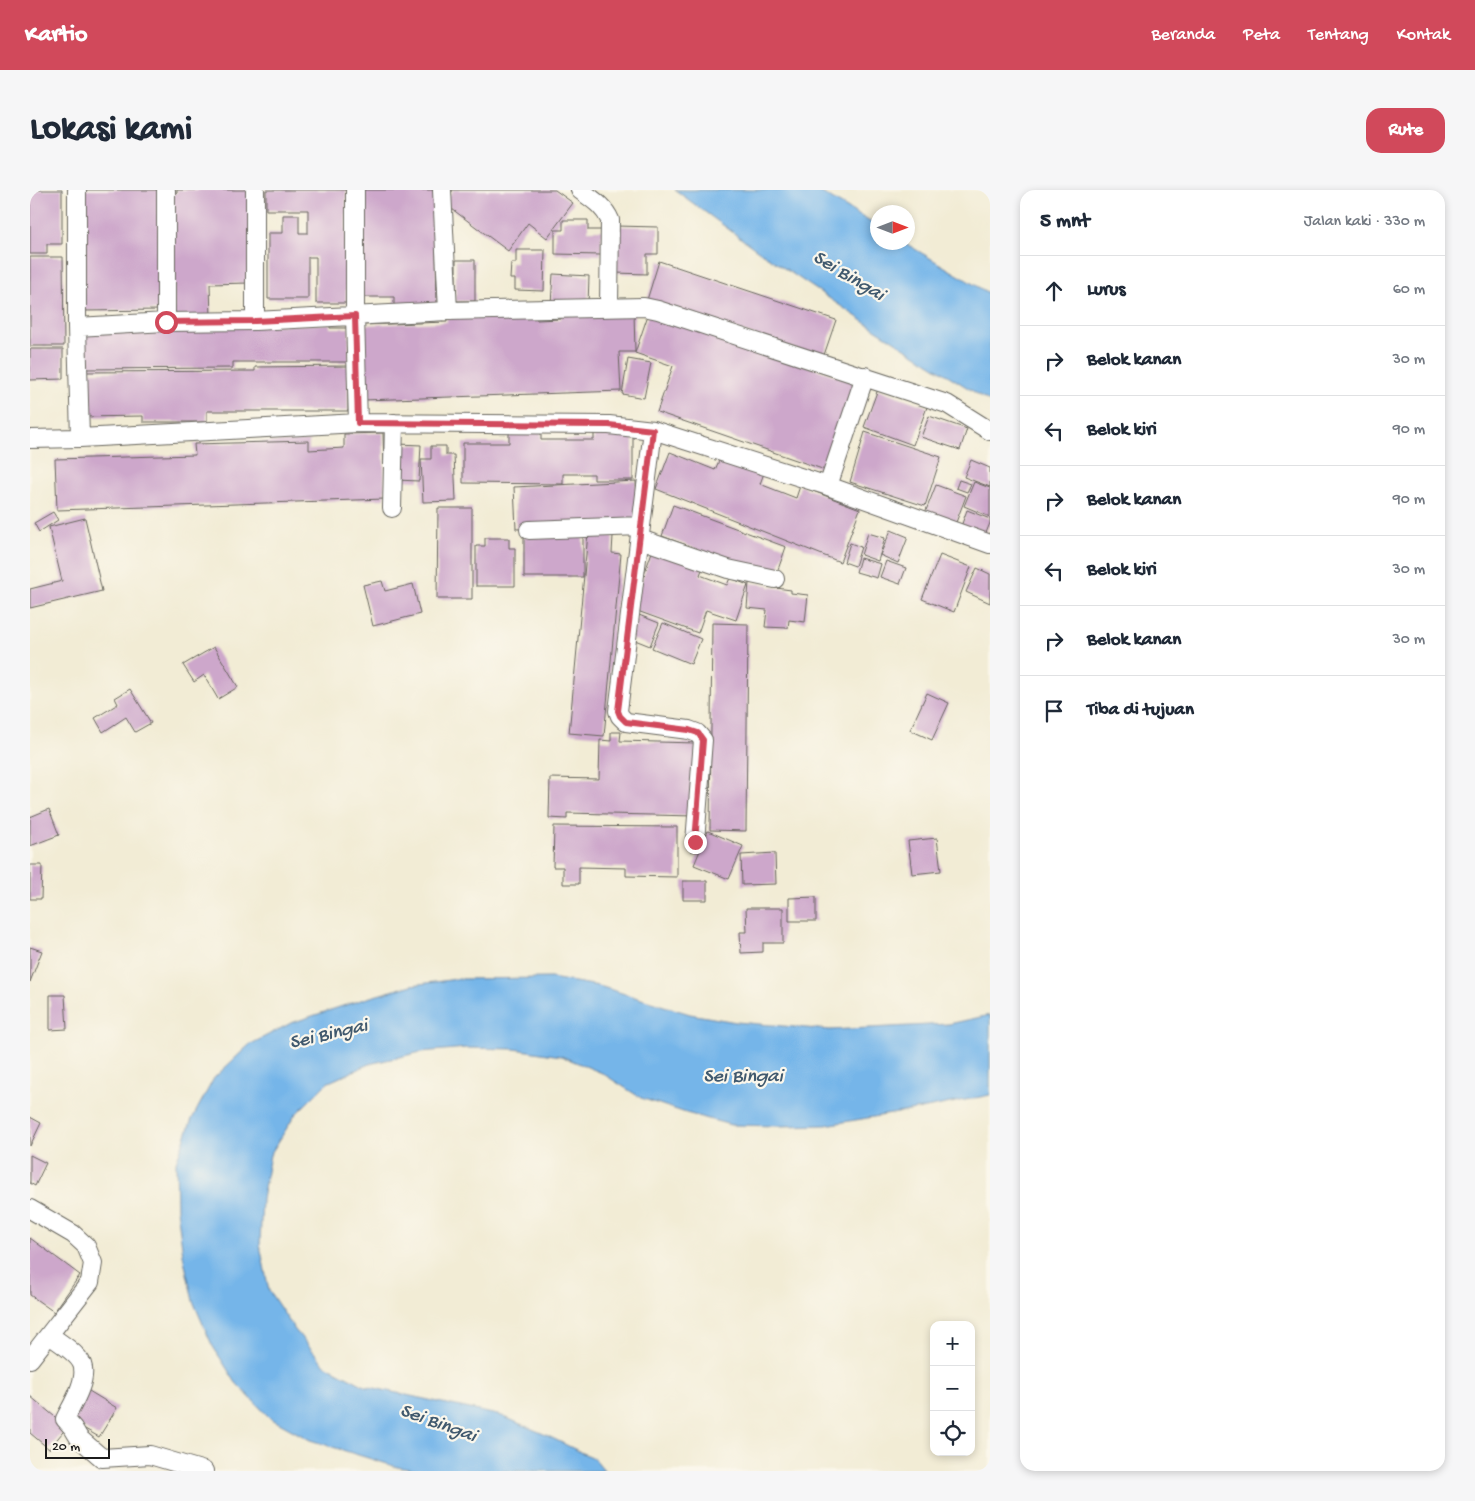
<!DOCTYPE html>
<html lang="id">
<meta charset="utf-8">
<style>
body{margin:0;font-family:"Gochi Hand",sans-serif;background:#f6f6f7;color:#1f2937}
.controls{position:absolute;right:15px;bottom:15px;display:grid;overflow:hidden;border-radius:10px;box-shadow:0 2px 8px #0003}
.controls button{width:45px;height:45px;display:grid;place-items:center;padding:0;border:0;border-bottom:1px solid #e0e1e3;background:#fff;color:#1f2937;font:25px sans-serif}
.compass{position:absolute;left:840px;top:15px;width:45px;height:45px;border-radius:50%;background:#fff;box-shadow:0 2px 8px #0003;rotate:90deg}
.scale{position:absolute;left:15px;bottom:12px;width:65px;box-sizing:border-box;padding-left:5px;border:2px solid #1c1c1c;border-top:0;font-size:14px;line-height:18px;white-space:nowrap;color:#1c1c1c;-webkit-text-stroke:4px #fbf7ec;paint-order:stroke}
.stop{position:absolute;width:15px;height:15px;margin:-11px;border:4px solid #d1495b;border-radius:50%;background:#fff}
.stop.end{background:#d1495b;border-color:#fff;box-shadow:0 1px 5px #0008}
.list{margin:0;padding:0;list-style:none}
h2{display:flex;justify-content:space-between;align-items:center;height:65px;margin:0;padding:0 20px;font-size:21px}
h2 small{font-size:16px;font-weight:400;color:#747a83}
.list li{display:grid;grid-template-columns:32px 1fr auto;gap:15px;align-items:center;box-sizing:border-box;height:70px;padding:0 20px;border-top:1px solid #e0e1e3}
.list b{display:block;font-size:19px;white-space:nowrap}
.list em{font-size:16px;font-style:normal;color:#747a83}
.icon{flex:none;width:28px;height:28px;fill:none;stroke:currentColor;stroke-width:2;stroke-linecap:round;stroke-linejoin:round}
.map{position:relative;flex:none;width:960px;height:1281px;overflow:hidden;border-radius:15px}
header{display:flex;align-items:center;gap:30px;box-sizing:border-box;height:70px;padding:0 25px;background:#d1495b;color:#fff}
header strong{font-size:24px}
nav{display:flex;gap:28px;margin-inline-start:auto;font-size:18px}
.intro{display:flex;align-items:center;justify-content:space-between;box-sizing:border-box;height:120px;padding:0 30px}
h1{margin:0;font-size:35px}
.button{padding:12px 22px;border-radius:15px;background:#d1495b;color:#fff;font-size:18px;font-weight:700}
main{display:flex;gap:30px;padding:0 30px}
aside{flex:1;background:#fff;border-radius:15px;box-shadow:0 2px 8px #0003}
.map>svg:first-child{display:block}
</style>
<header>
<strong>Kartio</strong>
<nav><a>Beranda</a><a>Peta</a><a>Tentang</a><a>Kontak</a></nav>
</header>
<div class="intro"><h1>Lokasi kami</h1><a class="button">Rute</a></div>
<main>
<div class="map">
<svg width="960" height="1281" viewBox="0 0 960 1281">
<rect width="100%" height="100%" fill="#fbf7ec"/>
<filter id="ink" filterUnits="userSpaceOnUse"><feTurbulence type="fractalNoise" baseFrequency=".02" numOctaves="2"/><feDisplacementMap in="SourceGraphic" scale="10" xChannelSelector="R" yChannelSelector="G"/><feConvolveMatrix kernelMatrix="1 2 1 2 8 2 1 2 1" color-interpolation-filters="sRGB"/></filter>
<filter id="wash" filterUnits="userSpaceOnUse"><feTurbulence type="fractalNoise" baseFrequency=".0096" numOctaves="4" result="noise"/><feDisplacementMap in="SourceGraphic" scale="20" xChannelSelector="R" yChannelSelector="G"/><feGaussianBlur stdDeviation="1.12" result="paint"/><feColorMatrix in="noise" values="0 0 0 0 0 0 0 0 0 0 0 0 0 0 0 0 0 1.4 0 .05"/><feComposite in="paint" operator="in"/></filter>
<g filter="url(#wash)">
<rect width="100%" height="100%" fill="#f2ecd5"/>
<path fill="#75b5e9" stroke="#486882" d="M645 0H787L847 36 848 52 875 53 960 104V212L845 139 727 60Z
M521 788 569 796 660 824 706 832 800 840 919 834 960 825V905L891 919 796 935 749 936 701 935 656 923 611 908 572 883 531 866 484 859 437 858 391 862 339 874 297 893 265 925 240 965 232 1009 230 1055 239 1101 265 1140 295 1175 335 1196 472 1226 516 1245 565 1269 575 1281H390L367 1277 280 1250 240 1228 206 1193 182 1155 163 1111 153 1065 147 1019 146 972 162 929 184 888 219 855 261 833 334 809 382 795 427 789Z"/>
<g id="blocks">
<path fill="#cda7cb" d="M0 0H32V54H17V64H0Z
M52 0H128L130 120 54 121Z
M147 0H223L218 93 180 94 181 129H144L143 3H147Z
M236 0H316V113H286V67H278V109H238V43H253V25H269V43H278V20H236Z
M328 0H405L407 117 364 118V107H329Z
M423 0H525L543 13 517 48 498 33 478 61 414 13Z
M533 30H558V40H572L571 65 525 64V40H533Z
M586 36 628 37V64H617V84L585 83Z
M486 60H515L514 101 485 100V89H480L481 73H486Z
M0 67H33L34 156H0Z
M426 70H445V111H426Z
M629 71 806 130 793 168 617 110Z
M523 84 559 86 558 116 521 114Z
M604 122 605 162H589L591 201 334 210 332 135 417 132 416 128 506 125 507 130 531 129V124Z
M619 122 827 193 798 281 627 222 643 176 605 163Z
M300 134V138H319V172H203V178L54 179V139Z
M0 159H33V189L0 190Z
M598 169 621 173 614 208 592 204Z
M318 176V221H177V232H113V226L50 227V182L225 181V177Z
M848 199 897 217 883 255 834 237Z
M899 226 937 239 930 260 891 247Z
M564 239H603V290H564V284H533V294L433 293V253H479V241H511V250H564Z
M835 242 911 267 895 316 820 292Z
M353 243 355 309 27 320 25 269 165 265 164 254 279 251V260L314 258V244Z
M368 254 391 255 389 291 366 290Z
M401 256H416V265H424L426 311 393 312 391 269H401Z
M640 262 685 280 691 266 734 283 730 294 766 308 770 296 830 319 810 372 626 299Z
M941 270 960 278V297L934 287Z
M929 290 941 294 937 302 926 298Z
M606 291 608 334 486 339 484 297Z
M944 292 960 298V327L934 316Z
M906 295 936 306 925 335 895 323Z
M643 315 756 357 745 388 632 346Z
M408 318H442V409H407Z
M937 320 960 329V333L954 348 930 339Z
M23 322 28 330 9 342 4 333Z
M55 328 72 401 0 418V399L32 391 19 337Z
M861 340 878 347 868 373 850 365Z
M558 343 583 346 582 363 591 364 574 546 539 543Z
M838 343 855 348 848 371 831 365Z
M494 347H553V387H494Z
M455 348H479V358H485V396H446V356H455Z
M820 353 831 357 825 376 814 372Z
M623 359 673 377 670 385 697 395 700 388 718 395 706 430 676 420 668 443 602 419Z
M910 365 941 377 924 422 892 409Z
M830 368 851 374 847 388 826 382Z
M856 371 876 378 870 394 850 387Z
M947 378 960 384V413L936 402Z
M352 391 355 401 383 394 390 424 343 436 333 395Z
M719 393 739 395V397L761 400V403L778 405 775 432 759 430 758 438 735 437 737 420 717 418Z
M609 425 629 433 620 456 600 448Z
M633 433 671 449 661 474 622 458Z
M682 433 718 434 716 641 680 640Z
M184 457 208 497 188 509 174 485 164 492 153 475Z
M100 499 121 533 105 542 96 527 73 542 65 528 88 514 85 508Z
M897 503 919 513 902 550 880 540Z
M581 542H591L590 551 666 553 664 626 537 623V629L519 628 520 588 569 589 570 550 581 551Z
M19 619 29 645 0 656V627Z
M524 636 647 637V687L596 686V678L549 677V694H533V677H523Z
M678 641 713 656 699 689 664 675Z
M907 648 911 681 882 684 878 651Z
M745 663 746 694 712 695 711 665Z
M0 675H12L11 709H0Z
M653 691H677V710H653Z
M786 707V731H759V708Z
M716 718H753V753H733V762L711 763 710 742H717Z
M0 757 12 761 0 792Z
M20 805H35L37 839 20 840Z
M0 927 11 933 0 956Z
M0 965 16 973 5 996 0 993Z
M0 1048 50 1085 24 1122 0 1105Z
M59 1201 87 1218 69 1247 41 1231Z
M0 1206 37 1237 19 1259 0 1243Z"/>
</g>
</g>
<g filter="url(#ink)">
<use href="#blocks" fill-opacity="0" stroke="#67655d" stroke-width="1"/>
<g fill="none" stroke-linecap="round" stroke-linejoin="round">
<g stroke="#67655d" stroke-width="20">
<path id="minor" d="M47 0V137L50 248
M136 0V132
M225 0V131
M412 0 418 121
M550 0C562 9 574 16 580 30L579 117
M47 137 136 132 225 131 418 121 614 117 628 120 917 214 960 241
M835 186 798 296 960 354
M328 233 579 235 623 240 798 296
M623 240 588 521 590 526 596 532 659 540 667 543 673 550 665 652
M0 249 50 248 328 233 325 126V0
M362 318 364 233
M499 340 611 336
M610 349 698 379 745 389
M0 1019 43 1044 56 1056 63 1073 60 1092 0 1169
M19 1145C28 1151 48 1164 52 1174 58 1190 42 1215 35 1229L43 1238 49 1248 72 1268 120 1265 174 1281"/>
</g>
<use href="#minor" stroke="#fff" stroke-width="18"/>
</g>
</g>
<g fill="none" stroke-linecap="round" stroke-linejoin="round" filter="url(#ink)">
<path stroke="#d1495b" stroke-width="6" d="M136 132 225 131 325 126 328 233 579 235 623 240 588 521 590 526 596 532 659 540 668 543 673 550 665 652"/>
</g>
<g text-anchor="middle" stroke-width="4.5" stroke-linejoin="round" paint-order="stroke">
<g font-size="20" font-style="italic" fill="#40596e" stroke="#fbf7ec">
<text transform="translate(820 84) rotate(31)" y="7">Sei Bingai</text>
<text transform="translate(298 842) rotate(-13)" y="7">Sei Bingai</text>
<text x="713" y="891">Sei Bingai</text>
<text transform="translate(409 1231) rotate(20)" y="7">Sei Bingai</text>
</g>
</g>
</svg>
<div class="controls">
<button>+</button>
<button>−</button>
<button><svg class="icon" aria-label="locate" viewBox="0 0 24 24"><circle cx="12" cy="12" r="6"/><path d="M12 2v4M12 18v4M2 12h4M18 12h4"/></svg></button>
</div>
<svg class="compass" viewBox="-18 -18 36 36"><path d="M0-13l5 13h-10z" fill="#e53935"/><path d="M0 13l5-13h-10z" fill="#747a83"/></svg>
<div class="scale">20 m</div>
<div class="stop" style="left:136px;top:132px"></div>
<div class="stop end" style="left:665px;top:652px"></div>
</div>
<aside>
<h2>5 mnt<small>Jalan kaki · 330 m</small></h2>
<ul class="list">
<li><svg class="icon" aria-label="ahead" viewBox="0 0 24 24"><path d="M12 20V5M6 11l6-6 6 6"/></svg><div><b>Lurus</b></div><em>60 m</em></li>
<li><svg class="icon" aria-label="right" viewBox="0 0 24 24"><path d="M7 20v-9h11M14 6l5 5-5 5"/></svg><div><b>Belok kanan</b></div><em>30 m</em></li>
<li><svg class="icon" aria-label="left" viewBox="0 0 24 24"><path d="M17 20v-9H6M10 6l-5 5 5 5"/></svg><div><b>Belok kiri</b></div><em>90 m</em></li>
<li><svg class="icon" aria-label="right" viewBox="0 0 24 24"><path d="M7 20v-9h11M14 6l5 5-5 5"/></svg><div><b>Belok kanan</b></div><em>90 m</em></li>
<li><svg class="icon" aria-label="left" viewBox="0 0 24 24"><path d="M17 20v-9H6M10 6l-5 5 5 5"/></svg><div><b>Belok kiri</b></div><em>30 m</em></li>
<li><svg class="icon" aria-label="right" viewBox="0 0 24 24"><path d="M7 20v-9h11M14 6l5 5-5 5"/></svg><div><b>Belok kanan</b></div><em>30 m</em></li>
<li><svg class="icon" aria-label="arrive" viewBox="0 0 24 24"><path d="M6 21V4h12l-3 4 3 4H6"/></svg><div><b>Tiba di tujuan</b></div></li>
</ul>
</aside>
</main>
